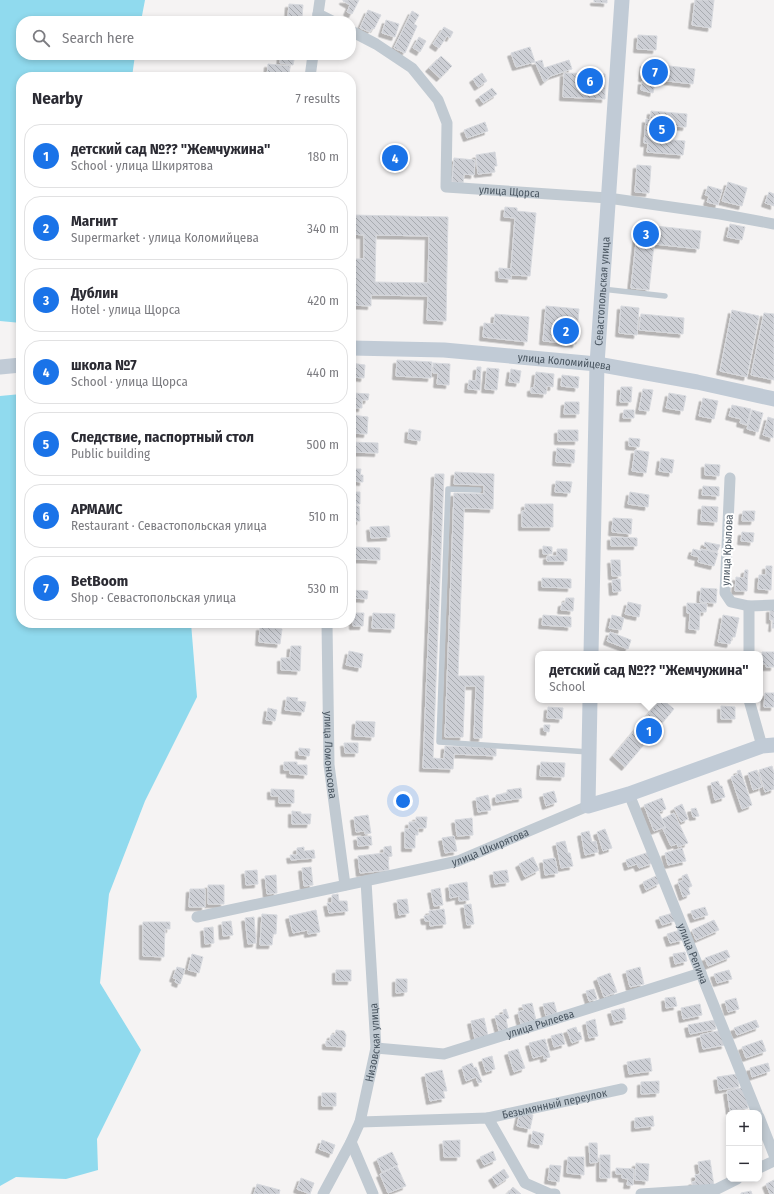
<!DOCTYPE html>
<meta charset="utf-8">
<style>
body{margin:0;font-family:"Fira Sans Condensed",sans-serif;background:#f2f2f3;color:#2b2b33}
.controls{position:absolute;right:12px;bottom:12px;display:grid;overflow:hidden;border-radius:8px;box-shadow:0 2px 6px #0003}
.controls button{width:36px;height:36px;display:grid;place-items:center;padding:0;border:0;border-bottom:1px solid #e1e1e2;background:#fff;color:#2b2b33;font:20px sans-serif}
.you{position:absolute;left:403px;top:801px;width:14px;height:14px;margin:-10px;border:3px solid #fff;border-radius:50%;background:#1a73e8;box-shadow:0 0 0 6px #1a73e833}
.badge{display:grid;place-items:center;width:26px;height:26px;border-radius:50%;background:#1a73e8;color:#fff;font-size:13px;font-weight:700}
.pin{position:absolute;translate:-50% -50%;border:2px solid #fff;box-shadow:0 1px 4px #0006}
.popup{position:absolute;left:535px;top:651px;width:228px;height:52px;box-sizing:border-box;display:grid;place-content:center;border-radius:8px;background:#fff;filter:drop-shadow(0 1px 3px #0005);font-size:13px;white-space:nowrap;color:#7c7c81}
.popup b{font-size:15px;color:#2b2b33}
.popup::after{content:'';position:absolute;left:50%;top:100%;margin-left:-8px;border:8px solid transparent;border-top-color:#fff}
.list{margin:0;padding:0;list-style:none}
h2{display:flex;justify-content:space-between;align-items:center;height:52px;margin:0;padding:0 16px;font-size:17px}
h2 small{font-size:13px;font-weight:400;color:#7c7c81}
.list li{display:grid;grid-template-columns:26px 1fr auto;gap:12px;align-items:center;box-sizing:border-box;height:64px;margin:0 8px 8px;padding:0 8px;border:1px solid #e1e1e2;border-radius:16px}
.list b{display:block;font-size:15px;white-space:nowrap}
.list p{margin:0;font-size:13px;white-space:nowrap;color:#7c7c81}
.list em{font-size:13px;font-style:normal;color:#7c7c81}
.icon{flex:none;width:22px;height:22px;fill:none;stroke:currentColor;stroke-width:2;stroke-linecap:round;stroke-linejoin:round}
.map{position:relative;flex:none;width:774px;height:1194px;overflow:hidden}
.search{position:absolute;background:#fff;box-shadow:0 2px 6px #0003;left:16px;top:16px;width:340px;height:44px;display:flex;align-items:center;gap:10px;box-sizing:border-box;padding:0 14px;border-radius:16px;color:#7c7c81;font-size:15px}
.panel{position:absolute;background:#fff;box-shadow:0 2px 6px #0003;left:16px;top:72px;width:340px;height:556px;border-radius:16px}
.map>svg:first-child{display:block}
</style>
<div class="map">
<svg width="774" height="1194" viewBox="0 0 774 1194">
<defs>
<pattern id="building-back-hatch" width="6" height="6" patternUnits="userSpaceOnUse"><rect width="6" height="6" fill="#cdcfd5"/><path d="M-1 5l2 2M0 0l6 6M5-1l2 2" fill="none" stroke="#a8abb0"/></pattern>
<filter id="shadow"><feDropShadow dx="-3.5" dy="3.5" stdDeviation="0" flood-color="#0004"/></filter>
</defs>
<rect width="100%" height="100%" fill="#f5f3f3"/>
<path fill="#90daee" d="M0 0H145L141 21H21V55H135L132 77H21V323L0 321Z
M21 394V623H191L197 697 145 801 109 894 100 983 141 1050 97 1139 98 1170 66 1179 16 1177 0 1186V396Z"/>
<path fill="url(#building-back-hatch)" stroke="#d7d9de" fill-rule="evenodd" filter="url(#shadow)" d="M343 0H359L352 14 347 12 350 5 343 1Z
M594 0H607V3L594 2Z
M695 0H714L711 28 692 25Z
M289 4 303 5 302 18 288 16Z
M368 10 381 15 374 29 372 28 370 32 360 28Z
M412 11 419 15 414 24 417 26 405 53 394 48Z
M386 20 399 24 395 37 382 33Z
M444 27 453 32 450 38 447 36 439 48 433 44Z
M638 35 657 36 656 50 637 49Z
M419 37 426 41 420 52 413 48Z
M530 47 535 62 542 60 544 68 569 60 572 69 551 76 544 82 535 62 516 67 511 53Z
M281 55H295L293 65 280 63Z
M441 56 452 66 440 78 429 68Z
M644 63 695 69 693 84 642 78Z
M268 64 290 66 289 77H267Z
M482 73 487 81 478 87 473 79Z
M564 73 605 74V99L563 97Z
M642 81 655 83 653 93 641 90Z
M492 88 497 94 483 103 479 97Z
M651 111 687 114 686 127 674 126 672 140 685 141 683 155 647 152 648 143H644L646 119 650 120Z
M485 122 488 131 467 138 464 130Z
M495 152 497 166H494L495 172 478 174 476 155Z
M454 158 475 160 474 175 464 174 463 183 452 182Z
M637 165 651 166 649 193 635 192Z
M728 182 747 188 742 206 722 201Z
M708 186 722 190 718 205 707 202 709 196 705 195Z
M769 192 774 194V206L765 203Z
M505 207 517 208V211L536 213 530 276 511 275V279L499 278V268L511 269 515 218 504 217Z
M351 215 448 217 446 321 427 320 428 296 371 295V306L351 305V259H364V235L351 234ZM376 235 429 236 428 283 375 282Z
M638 224 701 231 699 249 654 244 649 290 631 288Z
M730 224 745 227 742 240 727 237Z
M546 306 579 309 576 344 543 341Z
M621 306 639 308 637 335 619 333Z
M732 310 759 316 747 377 720 371Z
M764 313 774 314V380L751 375Z
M495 314 529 317 527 342 483 337 484 323 494 324Z
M641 314 684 318 683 334 639 330Z
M397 360 432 362 431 378 396 376Z
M351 363 365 365 364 378 351 377Z
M433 363 450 364 449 385 437 384 438 373H433Z
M477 367H481L480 390 468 389 469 380 476 381Z
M487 368 499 369 497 390 485 389Z
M511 369 521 371 519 383 509 382Z
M536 372 554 374 553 387 547 386 546 394 531 393V388H534Z
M562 375 579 377 578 388 561 386Z
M621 387H632L631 402H620Z
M643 389 653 390 649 411 639 410Z
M354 393 369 394 368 400H362V408H353Z
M669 393 686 396 683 411 666 408Z
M703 398 718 401 714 419 699 416Z
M565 402H579V414H564Z
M732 405 751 409 747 425 740 423 741 419 729 416Z
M624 410H634V418H623Z
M752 410 763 413 758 432 747 429Z
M351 415 368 417 367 434 351 433Z
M768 417 774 419 773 438 763 435Z
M409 429 421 431 420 441 408 439Z
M558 430H578V441H558Z
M629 438 640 439 639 447 629 446Z
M351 442 378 443V453L351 452Z
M557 448 575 450 574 463 556 462Z
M635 450 649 452 646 473 632 471Z
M661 458 674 460 672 473 659 471Z
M705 464 720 465 719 476 705 475Z
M351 469H361L360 475H363V482L351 481Z
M455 472 494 474 493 509 464 508 458 676H484L482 738H474L476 686H465L463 737H445L454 493 484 494V485L454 484Z
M435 474H444L433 758 444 759 445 746 496 748V756L454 754 453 769 423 768Z
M556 481 572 482 570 493 555 492Z
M703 486 719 487V496L702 495Z
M351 492H360V504H351Z
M630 492 649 495 648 507 628 504Z
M525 504H553V527H522V511H525Z
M351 506H359L360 521H351Z
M702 506 718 507 717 522 701 521Z
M743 511H755L754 521H742Z
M613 518 632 519 631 534 612 532Z
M389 526 390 537 371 538 370 527Z
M742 532 754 533 753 542 741 541Z
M611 537 637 538V546H611Z
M705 542 720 545 717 552 707 549V547L704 546Z
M543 546 552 547V554H543Z
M353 547 380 548V560L353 559Z
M557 549H567V561H547V556H557Z
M693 549 701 551V549L718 553 714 566 698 562 699 557 691 555Z
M611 560H620L621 576H612Z
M766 566H772L771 590 758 589 759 575H766Z
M745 570H748L747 591H735L736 577 744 578Z
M542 578 571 579V588L542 587Z
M620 579 621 591 613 592 612 580Z
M701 588 717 589 716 603 700 602Z
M352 590 368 591 367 599 352 598Z
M566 598H574L573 611 561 610 562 603H565Z
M628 602 641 605 639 617 625 614Z
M687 603 707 604 706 612H700L699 630 689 629 690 613H687Z
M770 609H774V628H772L773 620H770Z
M351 613H364L363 626H353V621H351Z
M373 613 395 614 394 629 372 628Z
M543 615 571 617V627L542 625Z
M612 615 624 618 621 630 609 628Z
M723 615 739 618 735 637H732L730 644 718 642Z
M260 627 282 629 280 644 259 642Z
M610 632 631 640 628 649 607 641Z
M291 646H301L300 671 281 670V658H290Z
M349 651 363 654 361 668 346 665Z
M762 652H774V667H766V664H762Z
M765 693H774V707H764Z
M287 697 298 698 297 701 306 702 304 712 285 710Z
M660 700H663L674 709 625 767 613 756Z
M721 706 735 707V719H721Z
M548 707 563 708 562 719 547 718Z
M268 708 277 710 275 721 266 720Z
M356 721 375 722 374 737 355 736Z
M544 725H550L549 732 544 731Z
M344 743H358V753H345Z
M299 748 310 749 309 756 299 755Z
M284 762H297V765H307V775L290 774V770H284Z
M541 762 565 763 564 777 540 776Z
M772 766 774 773V789L765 792 759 770Z
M740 770 752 805 742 809 731 777 738 774 737 771Z
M757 770 762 787 753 790 748 773Z
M718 781 720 786H722L725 797 715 800 711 783Z
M521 788 522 798 496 802V795L507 793V790Z
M271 789 294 790V803H279V796H271Z
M554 791 557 802 546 806 543 794Z
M488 795 491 810 478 812 476 798Z
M662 798 666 809 659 812 665 827 654 831 644 805Z
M682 804 688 819 681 822 674 808Z
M696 808 699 816 693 817 691 809Z
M292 811 301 812V814H311L310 824H292Z
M674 813 688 843 678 847 677 844 671 846 663 829 666 828 662 819Z
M368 815 371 833 365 834V831L356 832 354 817Z
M416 817H427L426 828H418V835H415V848H405V829H409V822H416Z
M472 818 473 835 457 836 455 820Z
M605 829 612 848 603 851 597 832Z
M589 831 592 842 596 841 598 852 585 855 581 833Z
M371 836 372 845 358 846 357 837Z
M454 836 457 851 445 853 442 838Z
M565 841 568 853H570L573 866 561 868 556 843Z
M391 846 392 856 388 857 389 870 360 873 358 856 384 853V847Z
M304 847V851L314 850 315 858 291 860 290 855H297V848Z
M682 848 686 861 668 865 665 853Z
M649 852 653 863 639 868 637 864 628 867 626 860Z
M533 857 539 870 525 877 519 864Z
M555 858 558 873 545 875 543 860Z
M311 867 313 885 304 886 302 868Z
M257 870 258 884 246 885 245 871Z
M507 870 509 882 495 884 493 872Z
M687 874 692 886 688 888 690 894 683 897 678 882 683 880 682 876Z
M276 875 277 893 267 894 265 876Z
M656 876 660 883 646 890 643 882Z
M467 882 469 900 459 901V896L450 898 449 885Z
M208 885H224V904H208Z
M440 888 443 905 434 906 431 890Z
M190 889H205V907H189Z
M338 894 339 901H347L348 911 329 913 327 903H332V895Z
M407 899 409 913 399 915 397 900Z
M471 904 474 924 467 925 464 905Z
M705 907 708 915 694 919 691 911Z
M444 909 446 924 430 926V921H425L424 916 430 915 429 911Z
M316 910 320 932 308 934V930L293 933 289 916Z
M673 913 675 921 662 925 659 917Z
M262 914 277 915 276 934H273L272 945H260Z
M254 917 256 943 248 944 245 918Z
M714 920 719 930 696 940 692 930Z
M231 921 233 935 223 936 222 922Z
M143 922H170V929H165L164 957 143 956Z
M213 927 214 943 205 944 204 928Z
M680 930 683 940 670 943 667 934Z
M727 950 730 957 708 966 705 958Z
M685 952 687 961 675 964 673 954Z
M192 954 203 957 199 973 188 970Z
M177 967 185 969 180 984 175 982 176 979 173 978Z
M640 967 644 984 630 987 626 971Z
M336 970H351V981H336Z
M729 970 732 979 717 983 714 974Z
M610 973 617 992 604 997 597 978Z
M396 979H407V992L396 993Z
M594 989 597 999 589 1001 586 991Z
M675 997 677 1006 666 1008 665 998Z
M736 998 739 1009 728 1012 725 1001Z
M554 1002 557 1013 546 1016 543 1004Z
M532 1003 536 1020 521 1024 518 1012 524 1010 522 1005Z
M700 1004 702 1015 683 1019 681 1008Z
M624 1008 626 1019 614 1022 611 1011Z
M506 1009 509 1018 506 1019 508 1029 499 1031 495 1016 504 1014 503 1010Z
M484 1018 488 1036 475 1039 471 1021Z
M595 1019 598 1036 589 1038 586 1022Z
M715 1020 716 1029 690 1034 688 1025Z
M756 1020 759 1027 737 1035 734 1028Z
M576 1027 578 1033 580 1032 582 1039 572 1043 567 1030Z
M336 1030 344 1031 346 1035 345 1047 326 1046V1041H330L331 1035H335Z
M722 1030 725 1045 703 1049 700 1035Z
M562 1033 565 1044 554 1047 551 1036Z
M545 1039 550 1057 544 1059V1055L533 1058 529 1043Z
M762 1040 766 1051 746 1058 742 1047Z
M518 1049 525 1068 514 1072 508 1052Z
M492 1056 495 1069 486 1072 482 1059Z
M650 1058 652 1071 629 1074 627 1062Z
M472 1063 474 1068 476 1067 482 1082 478 1083 476 1077 466 1081 462 1067Z
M768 1063 770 1071 752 1077 750 1068Z
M442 1070 447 1091H443L445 1098 430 1101 425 1074Z
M737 1074 739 1087 719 1090 717 1077Z
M659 1081V1093L641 1094V1082Z
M745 1087 748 1108 730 1111 727 1091Z
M322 1093H336V1106H322Z
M520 1112 533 1115 530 1129 517 1126Z
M653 1116 654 1126 635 1128V1118Z
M533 1131 544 1134 542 1145 531 1143Z
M322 1140 335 1145 332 1154 319 1149Z
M460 1140V1157H444L443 1141Z
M589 1143H597L598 1162 590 1163Z
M493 1151 496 1160 484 1165 480 1157Z
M392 1152 398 1165 382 1172 377 1159Z
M600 1155H610V1178H600Z
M568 1157H584V1175L567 1173Z
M710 1160 714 1186 693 1189 692 1182 696 1181 695 1175 700 1174 698 1162Z
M636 1163 649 1164 648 1181 635 1180Z
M550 1165 561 1166 559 1182 548 1180Z
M397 1166 406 1186 388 1193 380 1174Z
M616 1168 634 1169 633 1185H627L628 1179 622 1178V1174H616Z
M504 1169 509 1177 497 1185 492 1177Z
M301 1178 314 1183 310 1194 297 1189Z
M774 1180V1194H770L766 1184Z
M257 1184 280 1190 279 1194H254Z
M513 1187 521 1194H507Z
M751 1191 752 1194H741V1193Z"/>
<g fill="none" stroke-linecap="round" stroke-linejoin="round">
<path stroke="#c1cad2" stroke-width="5.5" d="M602 289 665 296
M479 490 448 489 439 742 589 752"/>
<g stroke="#c1cad2" stroke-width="11">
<path d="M318 14 332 21"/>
<path d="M317 21 320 0"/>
<path id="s1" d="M351 31 376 44 412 68 438 100 447 123 446 187 608 198 720 214 774 224"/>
<path d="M310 77 313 55"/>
<path d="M730 478 725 593 731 602 749 606 774 605"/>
<path id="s2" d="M327 623 329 765 345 885"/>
<path d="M749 654V606"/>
<path d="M749 700 762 746"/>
<path id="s3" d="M629 794 757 1113"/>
<path id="s4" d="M197 917 458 861 588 806"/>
<path id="s5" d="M376 1048 444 1054 701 973"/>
<path d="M759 1117 774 1155"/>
<path id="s6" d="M488 1118 622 1089"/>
<path d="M360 1122 488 1118 525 1183 550 1194H555"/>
<path d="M351 1142 373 1194"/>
<path d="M759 1168 774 1161"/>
<path id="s7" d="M323 1194 351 1142 360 1122 376 1048 366 881"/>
<path d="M641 1194 717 1189 737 1179"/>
</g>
<g stroke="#c1cbd6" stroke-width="15">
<path id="s8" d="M351 348 444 350 597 364 697 382 774 399"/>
<path d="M0 367 21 365"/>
<path id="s9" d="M591 654 597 364 622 0"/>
<path d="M590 700 588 806 629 794 762 746 774 745"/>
</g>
</g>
<g text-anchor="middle" stroke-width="4" stroke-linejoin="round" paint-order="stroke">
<g font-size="11" fill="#4a5661" stroke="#fff">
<text dy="4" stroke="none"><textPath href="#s1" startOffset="265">улица Щорса</textPath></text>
<text dy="4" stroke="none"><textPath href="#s9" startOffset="363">Севастопольская улица</textPath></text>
<text dy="4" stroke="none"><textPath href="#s8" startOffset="214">улица Коломийцева</textPath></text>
<text transform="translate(727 550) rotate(-87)" y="4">улица Крылова</text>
<text dy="4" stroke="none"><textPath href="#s2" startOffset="132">улица Ломоносова</textPath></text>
<text dy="4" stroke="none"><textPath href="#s4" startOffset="302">улица Шкирятова</textPath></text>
<text dy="4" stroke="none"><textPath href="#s3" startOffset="172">улица Репина</textPath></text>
<text dy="4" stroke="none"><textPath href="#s5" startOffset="169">улица Рылеева</textPath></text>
<text dy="4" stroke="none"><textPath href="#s7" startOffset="162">Низовская улица</textPath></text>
<text dy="4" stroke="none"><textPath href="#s6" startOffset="68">Безымянный переулок</textPath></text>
</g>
</g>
</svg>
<div class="controls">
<button>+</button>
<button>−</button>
</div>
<div class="you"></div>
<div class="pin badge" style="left:649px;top:731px">1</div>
<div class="popup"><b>детский сад №?? &quot;Жемчужина&quot;</b>School</div>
<div class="pin badge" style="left:566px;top:331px">2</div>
<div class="pin badge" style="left:646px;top:234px">3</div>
<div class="pin badge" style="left:395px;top:158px">4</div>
<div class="pin badge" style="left:662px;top:129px">5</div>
<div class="pin badge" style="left:590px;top:81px">6</div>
<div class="pin badge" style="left:655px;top:72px">7</div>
<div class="search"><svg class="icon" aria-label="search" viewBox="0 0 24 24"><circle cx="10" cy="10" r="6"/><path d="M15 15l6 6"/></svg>Search here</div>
<section class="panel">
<h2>Nearby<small>7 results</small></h2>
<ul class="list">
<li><span class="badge">1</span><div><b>детский сад №?? &quot;Жемчужина&quot;</b><p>School · улица Шкирятова</p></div><em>180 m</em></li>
<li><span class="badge">2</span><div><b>Магнит</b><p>Supermarket · улица Коломийцева</p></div><em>340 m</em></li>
<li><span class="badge">3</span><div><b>Дублин</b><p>Hotel · улица Щорса</p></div><em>420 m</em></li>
<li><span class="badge">4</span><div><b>школа №7</b><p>School · улица Щорса</p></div><em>440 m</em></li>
<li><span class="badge">5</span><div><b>Следствие, паспортный стол</b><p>Public building</p></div><em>500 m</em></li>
<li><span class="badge">6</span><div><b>АРМАИС</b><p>Restaurant · Севастопольская улица</p></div><em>510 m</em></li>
<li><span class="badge">7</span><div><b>BetBoom</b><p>Shop · Севастопольская улица</p></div><em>530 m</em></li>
</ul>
</section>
</div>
